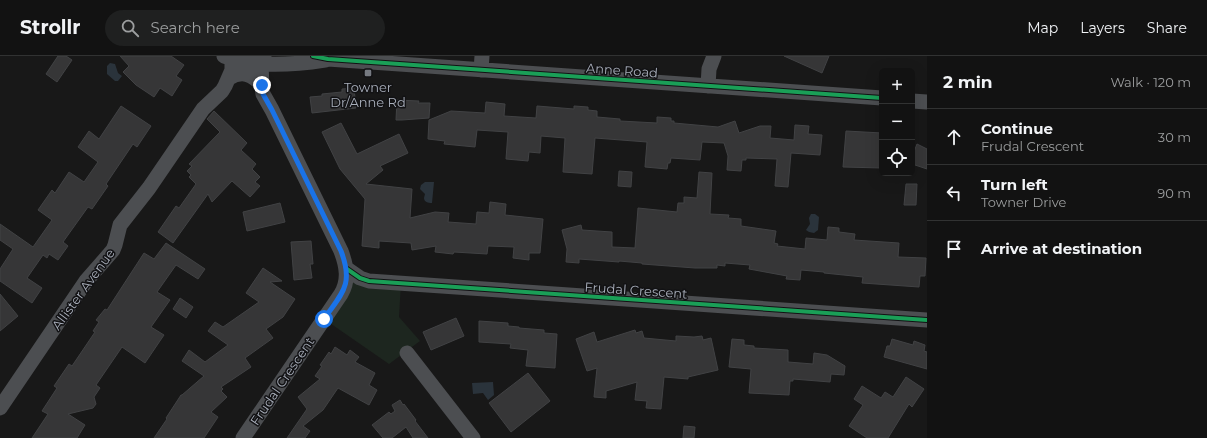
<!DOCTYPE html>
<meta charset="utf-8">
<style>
body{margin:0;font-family:Montserrat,sans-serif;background:#1f2020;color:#f1f3f6}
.controls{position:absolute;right:12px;top:12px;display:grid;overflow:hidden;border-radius:6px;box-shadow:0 4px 16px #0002}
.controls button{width:36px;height:36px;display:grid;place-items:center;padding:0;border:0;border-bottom:1px solid #313232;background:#121212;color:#f1f3f6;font:20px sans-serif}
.stop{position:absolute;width:12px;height:12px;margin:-9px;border:3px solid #1a73e8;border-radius:50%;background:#fff}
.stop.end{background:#1a73e8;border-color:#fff;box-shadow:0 1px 4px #0008}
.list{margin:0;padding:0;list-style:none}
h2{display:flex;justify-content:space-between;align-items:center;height:52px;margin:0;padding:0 16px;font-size:17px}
h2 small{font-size:13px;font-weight:400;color:#9c9e9f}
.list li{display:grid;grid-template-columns:26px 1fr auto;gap:12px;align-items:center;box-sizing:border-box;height:56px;padding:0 16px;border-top:1px solid #313232}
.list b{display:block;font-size:15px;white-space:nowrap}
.list p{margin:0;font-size:13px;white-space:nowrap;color:#9c9e9f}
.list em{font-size:13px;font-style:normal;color:#9c9e9f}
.icon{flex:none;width:22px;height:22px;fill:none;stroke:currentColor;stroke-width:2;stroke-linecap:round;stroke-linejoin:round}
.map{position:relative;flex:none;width:927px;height:382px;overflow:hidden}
header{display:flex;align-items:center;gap:24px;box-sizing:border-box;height:56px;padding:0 20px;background:#121212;border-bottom:1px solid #313232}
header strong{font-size:19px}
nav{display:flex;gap:22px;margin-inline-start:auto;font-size:14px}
.search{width:280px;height:36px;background:#1f2020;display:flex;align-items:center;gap:10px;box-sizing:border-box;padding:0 14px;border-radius:22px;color:#9c9e9f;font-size:15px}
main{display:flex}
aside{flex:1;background:#121212}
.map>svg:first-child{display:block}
</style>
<header>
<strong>Strollr</strong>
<div class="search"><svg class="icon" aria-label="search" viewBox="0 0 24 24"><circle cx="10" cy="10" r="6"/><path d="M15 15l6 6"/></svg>Search here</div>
<nav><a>Map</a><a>Layers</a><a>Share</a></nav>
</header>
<main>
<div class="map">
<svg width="927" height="382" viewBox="0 0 927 382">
<rect width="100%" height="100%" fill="#181818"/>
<path fill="#1d261f" d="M346 225 401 227 399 261 420 285 389 308 324 263Z"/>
<path fill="#2a333b" d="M110 7 115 8 118 17 122 20 118 25H115L107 18V10Z
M425 126H434L432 147C428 147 424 146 424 142L425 138 420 133 421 129Z
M811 158H815L819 161 818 174 814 177 809 176 806 174 810 168 809 162Z
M493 326 494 339 488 344 483 337 473 338 472 327Z"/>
<path fill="#363637" stroke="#414244" d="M58 0H66L72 4 57 26 46 18Z
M120 0H171L184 9 176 20 182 24 172 40 160 32 154 41 136 29 123 16 129 10Z
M784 0H829L822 17Z
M354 32 356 52 312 57 310 41 322 40V38L342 36V33Z
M397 44 419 45 418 47H430L429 62 402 64H396Z
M486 46 505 48 504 60 536 62 537 50 574 53V50L588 51V54L597 55V61L620 63V65L657 67V61L671 62V65H674V67L718 71 735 65 739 77 760 70H771L770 82 794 84 795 69 809 70 808 78 822 79 820 99 791 97 788 131 775 130 777 103 746 102V104H742L741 115 727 114 728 100 724 87 702 86 700 104 671 102 670 107H668L667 113 645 111 647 86 595 82 592 118 563 116 565 82 541 80 540 97 529 96 528 105 506 103 508 76 477 74 475 91 444 88 445 85 428 83 429 64 451 55 485 57Z
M121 50 151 70 137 91 133 88 106 128 108 130 92 153 88 151 63 186 68 190 58 204 49 198 47 202 43 199 27 222 42 232 32 247 0 225V213L13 193 0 184V168L33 191 52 164 38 154 52 134 55 137 69 116 84 126 98 106 78 91 89 75 99 83Z
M214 55 247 87 241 94 256 108 252 113 260 121 255 126 260 130 250 141 232 125 212 146 208 138 173 187 158 176 176 150 179 152 196 128 189 121 191 119 187 115 192 110 189 108 220 76 207 63Z
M341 67 357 98 399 78 408 97 380 110 383 114 366 128 412 133 410 162 435 156 449 157 448 166 476 168 477 156 489 157 490 146 506 148 505 159 543 163 540 197H529V204L513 202 514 191 488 190 487 198 454 196 453 198 435 196 436 190 412 194 411 187 379 185V192L362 190 365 143 340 113 322 76Z
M846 75 882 77V112L843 111Z
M917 88 927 93V113L912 108V101Z
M619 115 632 116 631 131 618 130Z
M699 116 712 117 710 158 729 159 728 162 741 163V170L776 175 774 187 778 188 777 190 805 193 806 182 827 184 828 171 839 172V176L855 178 854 184 899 187 898 201 926 202 925 220H920L919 231 862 227 863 221 824 217V216L801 214 800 224 786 223 787 220 749 213 750 209 725 207V210L717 209V212H695L642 208V207L619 205V206L579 203V207L566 206 567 193 562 174 581 169 582 174 612 176V191L635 192 638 152 677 156 678 147H684V141L697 142Z
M906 128H917L916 149H904Z
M280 147 285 166 247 175 243 156Z
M311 185 313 208H310L312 222 294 224 291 186Z
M166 187 205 213 198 223 176 209 157 236 170 244 151 271 164 279 145 307 122 291 96 329 100 332 94 341 96 348 93 352 68 358 85 369 77 382H32L48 358 42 355 57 332 54 330 69 308 72 310 95 276 93 275 99 266 96 264 105 253 107 254 144 197 154 203Z
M263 212 282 225 270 226 295 243 283 261 266 273 273 282 245 302 251 311 221 331 223 333 221 335 227 341 211 356 218 361 204 382H154L167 363 166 362 181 339H182L204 320 182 305 189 294 205 306 228 289 208 275 215 266 223 271 259 246 246 237Z
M0 238 18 260 0 275Z
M180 242 193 251 186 262 173 253Z
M456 262 464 280 431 294 423 276Z
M479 265 508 267V270L519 271V272L544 274V277L557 278 555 312 526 310 528 294 510 292 511 288 479 286Z
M635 274 636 277 642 275 644 282 676 285V280L694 281 702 280 703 284 711 282 718 314 688 321V323L664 321 661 353 646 352 647 345 635 344 637 326 606 335V342L594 341 597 312 587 315 576 283 594 276 597 286Z
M732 283 744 284V289L754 290V292L788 294V306L813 308 814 297 827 299 845 310 844 319 831 318 830 326 793 323V325H790L789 339 749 337 751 313 729 311Z
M892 283 913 289 914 285 925 289 924 295 927 296V313L884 301 887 290H890Z
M335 291 347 299 350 294 359 301 355 306 375 317 369 329 377 334 369 349 338 332 323 354 303 370 310 375 305 382H287L307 353 298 341 320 323 315 320 322 310 320 309 329 296 331 298Z
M528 317 550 345 511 376 489 347Z
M906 321 924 333 912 351 909 348 888 382H867L849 370 863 349 854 343 862 330 881 342 885 336 893 341Z
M400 344 403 349 404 348 416 364 415 365 428 382H413L406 371 392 382H383L372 369 389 356 391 358 395 355 392 349Z
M684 370 695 371 694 382H683Z"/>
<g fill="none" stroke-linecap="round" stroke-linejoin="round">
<path stroke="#4c4e51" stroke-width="15" d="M224 0C254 12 293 9 325 4
M313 0 328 3 882 42
M481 14 482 0
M229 22C242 14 252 18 262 29
M708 30 709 13 714 0
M912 45 927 46
M347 213 360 222 369 225 927 264
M407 297 473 382
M0 352 86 225 113 194 115 189 120 169 149 132 203 53 222 35 225 30 232 14V0
M243 382 341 238C349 224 347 211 341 195L272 54 263 38 262 32 261 7 264 0"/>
<g stroke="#121214" stroke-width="6">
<path id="cycleway" d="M313 0 328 3 882 42
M347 213 360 222 369 225 927 264"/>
</g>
<use href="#cycleway" stroke="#1a9f57" stroke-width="4"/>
</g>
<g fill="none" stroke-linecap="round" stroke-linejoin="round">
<path stroke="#1a73e8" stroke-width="5" d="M262 29 263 38 272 54 341 195C354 229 342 237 324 263"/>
</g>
<rect fill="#767a81" stroke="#121214" stroke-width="1.5" x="364" y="13" width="8" height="8" rx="2"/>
<g text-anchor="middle" stroke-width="3" stroke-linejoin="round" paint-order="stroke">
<g font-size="13" fill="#a8aeba" stroke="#121214">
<text transform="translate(622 14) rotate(4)" y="5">Anne Road</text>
<text transform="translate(83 233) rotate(-54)" y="5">Allister Avenue</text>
<text transform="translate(636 234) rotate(4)" y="5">Frudal Crescent</text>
<text transform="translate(282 325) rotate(-56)" y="5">Frudal Crescent</text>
</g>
<g font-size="13" fill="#a8aeba" stroke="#121214">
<text x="368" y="36">Towner<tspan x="368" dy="15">Dr/Anne Rd</tspan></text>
</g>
</g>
</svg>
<div class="controls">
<button>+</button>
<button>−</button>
<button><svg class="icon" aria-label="locate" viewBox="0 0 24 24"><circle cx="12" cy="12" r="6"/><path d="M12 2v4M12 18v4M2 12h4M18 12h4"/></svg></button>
</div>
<div class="stop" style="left:324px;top:263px"></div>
<div class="stop end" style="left:262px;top:29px"></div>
</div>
<aside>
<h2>2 min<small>Walk · 120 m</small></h2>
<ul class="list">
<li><svg class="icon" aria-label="ahead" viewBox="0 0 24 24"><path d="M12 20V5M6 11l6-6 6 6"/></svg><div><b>Continue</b><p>Frudal Crescent</p></div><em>30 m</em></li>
<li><svg class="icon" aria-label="left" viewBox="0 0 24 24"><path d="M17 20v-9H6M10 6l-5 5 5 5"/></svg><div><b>Turn left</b><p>Towner Drive</p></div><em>90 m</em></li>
<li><svg class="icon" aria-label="arrive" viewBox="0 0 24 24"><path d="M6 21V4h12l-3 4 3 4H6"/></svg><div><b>Arrive at destination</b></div></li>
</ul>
</aside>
</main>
